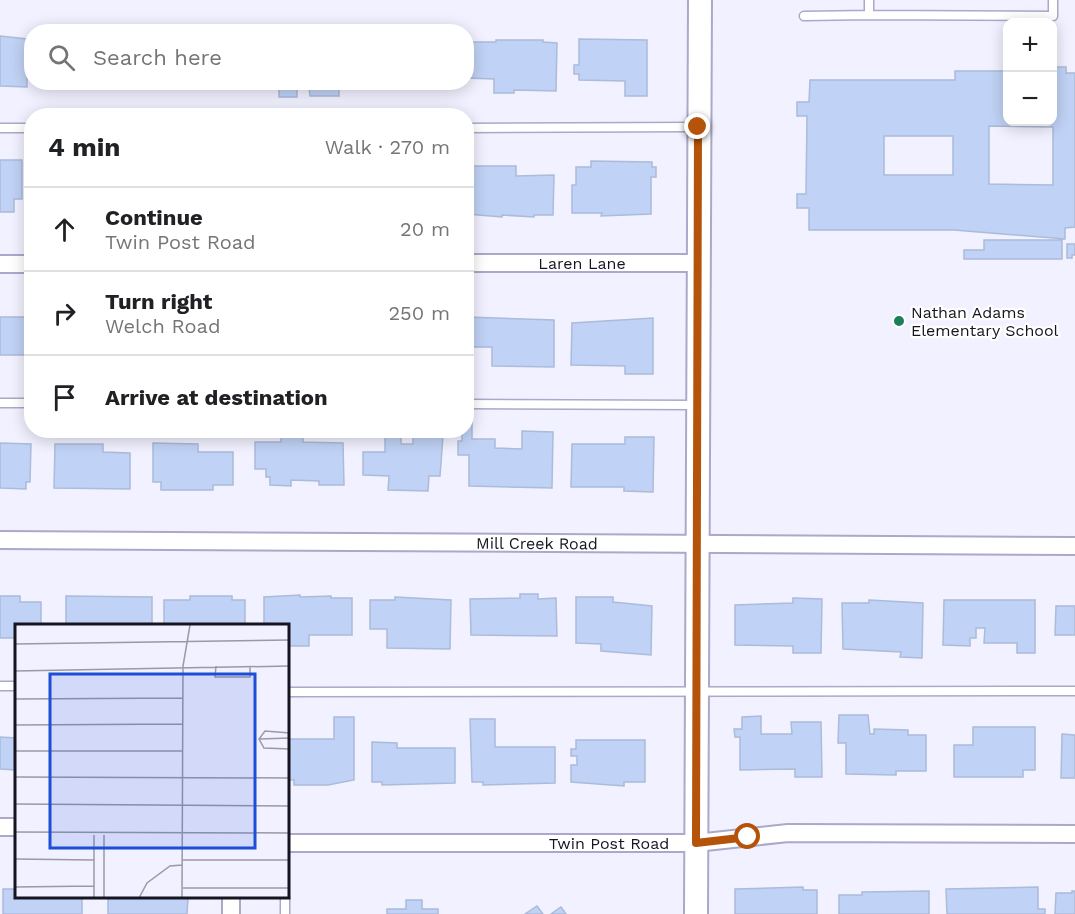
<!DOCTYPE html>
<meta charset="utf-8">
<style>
body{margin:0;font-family:"Work Sans",sans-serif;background:#f6f6f6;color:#202124}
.controls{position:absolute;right:18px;top:18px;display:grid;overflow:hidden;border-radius:12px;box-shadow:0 3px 15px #0003}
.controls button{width:54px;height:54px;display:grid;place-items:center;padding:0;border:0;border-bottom:2px solid #e0e0e0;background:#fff;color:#202124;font:30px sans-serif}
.stop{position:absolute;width:18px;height:18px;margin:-14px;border:4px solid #b45309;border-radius:50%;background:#fff}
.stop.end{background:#b45309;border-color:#fff;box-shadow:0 2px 6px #0008}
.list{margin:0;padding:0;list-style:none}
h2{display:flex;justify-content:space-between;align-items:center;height:78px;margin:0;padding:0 24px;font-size:26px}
h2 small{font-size:20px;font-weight:400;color:#757577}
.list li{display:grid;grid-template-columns:39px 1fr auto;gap:18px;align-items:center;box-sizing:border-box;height:84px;padding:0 24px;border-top:2px solid #e0e0e0}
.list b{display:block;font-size:22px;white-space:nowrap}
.list p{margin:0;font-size:20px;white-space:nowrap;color:#757577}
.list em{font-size:20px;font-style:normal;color:#757577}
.icon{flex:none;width:33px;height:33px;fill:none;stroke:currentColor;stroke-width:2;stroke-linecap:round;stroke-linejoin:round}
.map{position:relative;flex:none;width:1075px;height:914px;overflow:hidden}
.search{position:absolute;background:#fff;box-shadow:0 3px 15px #0003;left:24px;top:24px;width:450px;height:66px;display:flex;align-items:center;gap:15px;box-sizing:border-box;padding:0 21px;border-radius:24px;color:#757577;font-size:22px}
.panel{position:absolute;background:#fff;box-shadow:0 3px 15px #0003;left:24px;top:108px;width:450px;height:330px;border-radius:24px}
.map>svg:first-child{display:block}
</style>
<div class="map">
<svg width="1075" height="914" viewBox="0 0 1075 914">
<rect width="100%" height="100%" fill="#f2f1ff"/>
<path fill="#c0d2f5" stroke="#abbbda" stroke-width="1.5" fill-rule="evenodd" d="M0 36 27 39V87L0 86Z
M579 39 647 40V96H625V81L579 80V74H574V65H579Z
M496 40H543V42L557 43 556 91 514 90V93H494V79L466 78V42H496Z
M1055 67H1066V73H1075V227L1065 228V239L954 230H809V208H797V194H806L807 116H797V102H809L810 80H955V71H1008V122H1052V71H1055ZM989 126 1053 127V185L989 184ZM884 136H953V175H884Z
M158 82H236V86L186 83V88H158Z
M279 82H339V96H310L309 87H297V97H279Z
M0 160H22V199H14V212H0Z
M591 161 652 162V167H656V177H651V214L601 216 602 213H572V185H576V167H591Z
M467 166H516V176L554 175 553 215H534V217L502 215V217L467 214Z
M984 240H1062V259H964V250H984Z
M1067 244H1075V255H1072V258H1067Z
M0 317H31V355H0Z
M466 317 554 320V367L492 366V347H466Z
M653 318V374H625V366L571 365 572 323Z
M466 422H472V439H495V448L522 449V431L553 432 552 488 469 486V455H458V441H462V430H466Z
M281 430H303V442L343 443 344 485H319V481L291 480V486L270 485V477H266V469H255V442H281Z
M385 434 401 435V444H413V435L443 436 440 476H429L428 491 388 490 389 476 363 475V452H385Z
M625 437H654L653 492 624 491V487H571L572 444H625Z
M0 443 31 444 30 482H26V489L0 488Z
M153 443 198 444V452H233V485H213V490H161V482H153Z
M55 444H103V452L130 453V489L54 488Z
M520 594H538V599L556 598 557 636 471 635 470 599 520 598Z
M300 595V597L331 596V598H352V635H309V646H288V626H264V597Z
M0 596H20V602H41V626H16V638H0Z
M66 596 152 597V625L66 626Z
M190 596H232V600H245V626H164V600H190Z
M395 597 451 600 450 649 387 648V629H370V600H395Z
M576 597H613V602L652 606 651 655 601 651V644L576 643Z
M793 598 822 599 821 653H793V646L735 645V605L793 603Z
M869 600 923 603 922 658 900 657 901 652 843 649 842 603H869Z
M944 600H1035V653H1017V643H984L985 628H976V638H970V646L943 645Z
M1056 606H1075V635H1055Z
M839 715H868L870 734H874V729L908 730V735H926V771H896V775L846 774V743H838Z
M761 716V734H792L791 722H821L822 777H795V769L740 770V737H735L734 729H742V717Z
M334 717H354V780L328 785H294V780H288V739H334Z
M470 719H495V747H555V783L483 785V782H472Z
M973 727H1035V770H1023V777H954V745H973Z
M1062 734 1075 735V778H1061Z
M0 737 16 738V770L0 769Z
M576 740H645V782H624V786L571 782V765H577V756H571V749H576Z
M372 742 397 743V748H455V783L382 785V782H372Z
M803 887V890H817V914H735V889Z
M1038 887V909H1045V914H947L946 889Z
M3 889H16V898H82V914H3Z
M929 891V914H839V895H862V892Z
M1072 891H1075V914H1055L1056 893H1072Z
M108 898H188L187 914H108Z
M406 900H422V909H438V914H387V909H406Z
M537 906 543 914H525Z
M561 907 566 914H551Z"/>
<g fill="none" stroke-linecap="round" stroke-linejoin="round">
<g stroke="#aba8c9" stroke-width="11">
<path id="lane" d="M869 0V15L1053 16V0
M804 16 869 15
M0 128H32
M466 128 698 127
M0 403H32
M466 404 697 405
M0 686H16
M288 692 1075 691
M285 898V914"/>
</g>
<g stroke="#aba8c9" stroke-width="20">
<g id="street">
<path id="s1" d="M466 263H697"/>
<path d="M0 264H32"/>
<path id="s2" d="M0 540 1075 546"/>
<path d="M0 827H16"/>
<path id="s3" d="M288 843H696L788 833 1075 834"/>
<path d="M231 914V898"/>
</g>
</g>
<g stroke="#aba8c9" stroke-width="26">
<path id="secondary" d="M696 914 700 0"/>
</g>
<use href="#lane" stroke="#fff" stroke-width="8"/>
<use href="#street" stroke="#fff" stroke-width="16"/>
<use href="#secondary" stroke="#fff" stroke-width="22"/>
</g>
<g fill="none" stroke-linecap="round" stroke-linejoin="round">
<path stroke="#b45309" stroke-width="8" d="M698 127 696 843 748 837"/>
</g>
<circle fill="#1c7f57" stroke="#fff" stroke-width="2" cx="899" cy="321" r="6"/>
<g text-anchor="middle" stroke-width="4.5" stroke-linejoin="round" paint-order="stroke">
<g font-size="16" fill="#151420" stroke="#fff">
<text dy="6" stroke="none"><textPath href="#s1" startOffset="116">Laren Lane</textPath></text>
<text dy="6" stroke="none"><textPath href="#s2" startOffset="537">Mill Creek Road</textPath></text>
<text dy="6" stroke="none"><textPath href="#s3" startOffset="321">Twin Post Road</textPath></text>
</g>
<g font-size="16" fill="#151420" stroke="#fff" text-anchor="start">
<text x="911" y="318">Nathan Adams<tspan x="911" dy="18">Elementary School</tspan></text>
</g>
</g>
<g transform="translate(15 624)">
<rect width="274" height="274" fill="#f2f1ff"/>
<path fill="none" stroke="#9a99a6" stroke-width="1.5" d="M0 20 275 16M201 42 200 53H235V42M0 47 275 42M0 75 168 74M0 101 168 100M275 109 250 107 244 115 249 124 275 125M244 115 275 114M0 127H168M0 153 275 154M0 180 275 182M0 208 275 209M89 211V274M0 235 79 236M167 236H275M0 263 79 262M168 264H275M79 274V211M124 274 132 259 155 242 167 241M167 274 168 42 175 1"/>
<path fill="#1d4ed8" fill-opacity="0.15" stroke="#1d4ed8" stroke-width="3" d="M35 50H240V224H35Z"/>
<rect width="274" height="274" fill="none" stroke="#151420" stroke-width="3"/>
</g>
</svg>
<div class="controls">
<button>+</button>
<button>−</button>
</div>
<div class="stop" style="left:748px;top:837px"></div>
<div class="stop end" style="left:698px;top:127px"></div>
<div class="search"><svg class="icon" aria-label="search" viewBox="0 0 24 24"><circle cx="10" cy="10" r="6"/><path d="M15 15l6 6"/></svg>Search here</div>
<section class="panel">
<h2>4 min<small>Walk · 270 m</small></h2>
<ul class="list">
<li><svg class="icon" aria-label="ahead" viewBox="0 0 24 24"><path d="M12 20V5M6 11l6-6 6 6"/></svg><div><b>Continue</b><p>Twin Post Road</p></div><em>20 m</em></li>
<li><svg class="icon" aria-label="right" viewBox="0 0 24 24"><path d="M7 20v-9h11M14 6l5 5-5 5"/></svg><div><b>Turn right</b><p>Welch Road</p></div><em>250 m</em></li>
<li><svg class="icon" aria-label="arrive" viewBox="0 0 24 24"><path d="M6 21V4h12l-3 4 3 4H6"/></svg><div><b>Arrive at destination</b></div></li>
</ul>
</section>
</div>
